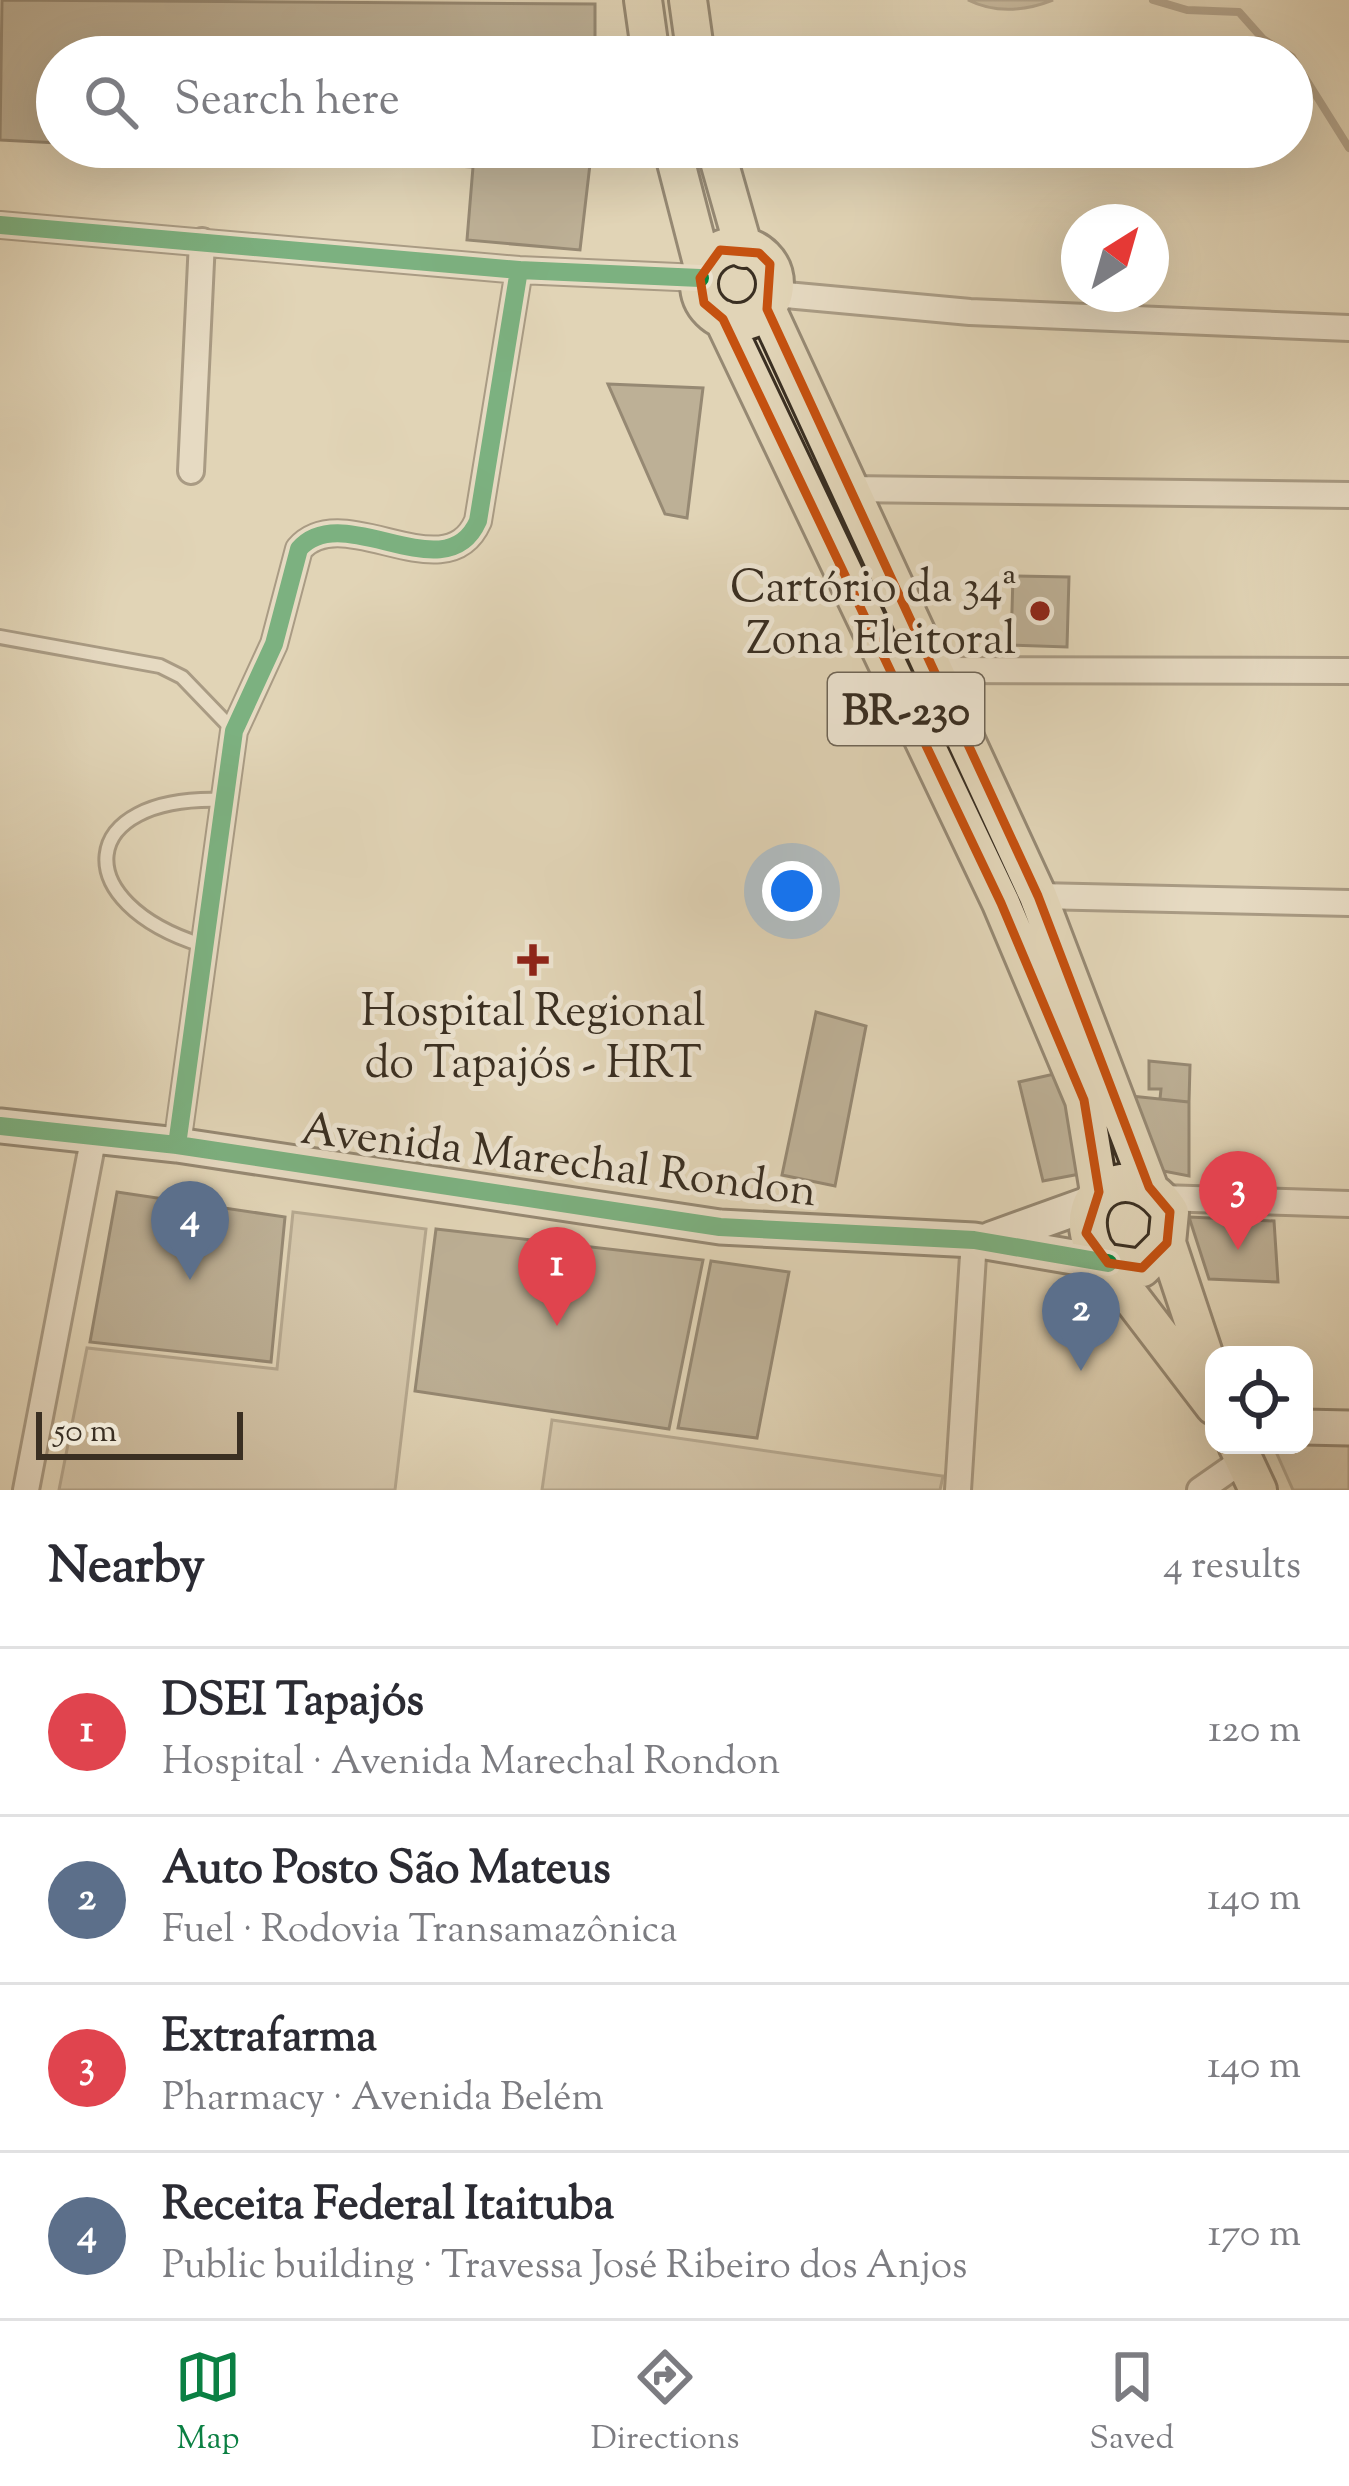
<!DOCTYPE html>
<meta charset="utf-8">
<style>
body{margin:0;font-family:"Sorts Mill Goudy",serif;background:#f2f2f3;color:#2b2b33}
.controls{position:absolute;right:36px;bottom:36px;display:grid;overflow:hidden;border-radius:24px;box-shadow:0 12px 48px #0002}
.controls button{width:108px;height:108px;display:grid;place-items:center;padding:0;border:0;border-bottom:3px solid #e1e1e2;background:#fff;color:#2b2b33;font:60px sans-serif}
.compass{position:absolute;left:1061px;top:204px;width:108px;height:108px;border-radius:50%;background:#fff;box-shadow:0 12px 48px #0002;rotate:37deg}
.scale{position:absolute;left:36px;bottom:30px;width:207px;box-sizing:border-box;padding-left:12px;border:6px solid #3a2f22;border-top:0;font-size:33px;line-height:42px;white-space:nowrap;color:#3a2f22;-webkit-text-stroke:9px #ece3d0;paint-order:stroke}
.you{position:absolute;left:792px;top:891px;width:42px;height:42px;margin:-30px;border:9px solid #fff;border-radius:50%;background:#1a73e8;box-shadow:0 0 0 18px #1a73e833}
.badge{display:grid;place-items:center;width:78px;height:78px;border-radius:50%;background:#0b8043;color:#fff;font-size:39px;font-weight:700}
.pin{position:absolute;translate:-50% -99px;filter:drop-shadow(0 3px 6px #0008)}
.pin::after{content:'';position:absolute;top:63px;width:42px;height:36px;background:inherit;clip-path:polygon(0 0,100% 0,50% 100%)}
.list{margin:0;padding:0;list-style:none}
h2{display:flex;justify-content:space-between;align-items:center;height:156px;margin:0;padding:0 48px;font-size:51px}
h2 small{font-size:39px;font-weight:400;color:#7c7c81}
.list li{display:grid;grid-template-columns:78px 1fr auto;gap:36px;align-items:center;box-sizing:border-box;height:168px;padding:0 48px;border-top:3px solid #e1e1e2}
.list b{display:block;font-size:45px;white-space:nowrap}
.list p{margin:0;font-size:39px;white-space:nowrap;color:#7c7c81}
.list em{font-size:39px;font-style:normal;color:#7c7c81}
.icon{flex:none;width:66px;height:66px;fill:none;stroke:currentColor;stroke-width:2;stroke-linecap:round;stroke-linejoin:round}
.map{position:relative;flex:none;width:1349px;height:1490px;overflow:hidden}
.search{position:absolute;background:#fff;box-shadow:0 12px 48px #0002;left:36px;right:36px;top:36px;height:132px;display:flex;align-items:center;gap:30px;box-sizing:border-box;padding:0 42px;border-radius:66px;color:#7c7c81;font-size:45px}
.sheet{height:828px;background:#fff}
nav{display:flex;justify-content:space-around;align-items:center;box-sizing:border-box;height:168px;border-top:3px solid #e1e1e2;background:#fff;font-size:33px;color:#7c7c81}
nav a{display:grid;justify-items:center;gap:6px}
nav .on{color:#0b8043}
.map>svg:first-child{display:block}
</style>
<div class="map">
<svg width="1349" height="1490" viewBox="0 0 1349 1490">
<rect width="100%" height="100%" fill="#e1d4b7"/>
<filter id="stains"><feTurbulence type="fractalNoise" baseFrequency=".00167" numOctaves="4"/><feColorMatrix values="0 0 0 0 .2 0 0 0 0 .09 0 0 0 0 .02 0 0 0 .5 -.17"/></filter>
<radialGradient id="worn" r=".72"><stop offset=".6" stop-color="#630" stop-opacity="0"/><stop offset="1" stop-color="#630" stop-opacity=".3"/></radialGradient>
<path fill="#c5b89e" stroke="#807460" stroke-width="3" d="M293 1212 426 1229 395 1490H59L87 1348 277 1369Z
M552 1420 942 1476H943L940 1490H542Z
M1349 1444V1490H1293L1273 1445Z"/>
<path fill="#a89c84" stroke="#7c705d" stroke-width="3" d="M968 0H1053C1025 11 996 14 968 0Z"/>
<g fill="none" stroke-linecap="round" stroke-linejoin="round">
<path stroke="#7c705d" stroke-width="8" d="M1153 0 1187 10 1239 12 1263 39 1292 57
M1292 57 1349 148"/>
</g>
<path fill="#91856f" stroke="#3a2f22" stroke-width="3" d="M2 0 595 4V57H57V143L0 140Z
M127 147H592L580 250 467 240 473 167Z
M608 384 703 388 687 518 665 514Z
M1013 576 1069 577 1067 647 1011 645Z
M816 1012 866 1026 835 1186 782 1175Z
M1149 1061 1190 1065 1189 1102 1160 1099 1161 1089H1149Z
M1063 1072 1085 1173 1043 1181 1019 1082Z
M1131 1096 1189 1102V1176L1158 1170Z
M117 1192 285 1217 271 1362 90 1342Z
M1189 1217 1274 1221 1278 1282 1209 1279Z
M436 1229 703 1260 669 1429 415 1391Z
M711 1261 789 1272 757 1438 678 1428Z"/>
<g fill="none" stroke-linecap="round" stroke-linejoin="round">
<g stroke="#645847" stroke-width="18">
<path id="lane" d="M0 637 160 666 182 677 233 730
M202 945C68 903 75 795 222 800"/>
</g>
<g stroke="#645847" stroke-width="30">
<path id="street" d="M0 225 519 270 700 278
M775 294 970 312 1349 328
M191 471 202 241
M846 489 1349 495
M932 670 1349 671
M1038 896 1349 903
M177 1145 234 731 274 644 299 549C343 498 446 594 478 521L519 270
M1161 1198 1349 1204
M26 1490 94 1135
M958 1490 974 1240
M1200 1490 1243 1460"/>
</g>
<g stroke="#3a2f22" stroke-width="39">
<path id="secondary" d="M0 1126 177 1145 720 1227 974 1240 1108 1263
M991 1239 1091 1203
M1304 1427 1349 1428"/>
</g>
<g stroke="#3a2f22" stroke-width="42">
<path id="primary" d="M643 0 651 57
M688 0 696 57
M672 147 703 267
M715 147 744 249
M699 284a38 38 0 1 1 76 0a38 38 0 1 1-76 0Z
M767 309 1038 896 1149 1187
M723 319 1001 903 1084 1100 1099 1192
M1167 1243 1214 1384
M1108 1263 1142 1268 1167 1243 1170 1212C1136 1156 1067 1188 1094 1249L1214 1406
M1237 1445 1258 1490"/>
</g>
<use href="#lane" stroke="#ece3d0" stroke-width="12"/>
<use href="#street" stroke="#ece3d0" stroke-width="24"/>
<use href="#secondary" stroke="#ece3d0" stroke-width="33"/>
<use href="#primary" stroke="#e1d4b7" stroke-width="36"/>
<g stroke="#ece3d0" stroke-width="26">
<path id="cycleway" d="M0 225 519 270 700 278
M0 1126 177 1145 720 1227 974 1240 1108 1263
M177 1145 234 731 274 644 299 549C343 498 446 594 478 521L519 270"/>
</g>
<use href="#cycleway" stroke="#00873e" stroke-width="18"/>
</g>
<path d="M0 0H1349V1490H0ZM720 250 759 253 770 264 767 309 1038 896 1149 1187 1170 1212 1167 1243 1142 1268 1108 1263 1086 1233 1099 1192 1084 1100 1001 903 723 319 704 303 700 278Z" fill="#e1d4b7" fill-opacity=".55" fill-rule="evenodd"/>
<path fill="none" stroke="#c55110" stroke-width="9" stroke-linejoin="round" d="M720 250 759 253 770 264 767 309 1038 896 1149 1187 1170 1212 1167 1243 1142 1268 1108 1263 1086 1233 1099 1192 1084 1100 1001 903 723 319 704 303 700 278Z"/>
<g fill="#8f2418" stroke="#ece3d0" stroke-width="4.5">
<circle cx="1040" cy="611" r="12"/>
<path d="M527 942h12v12h12v12h-12v12h-12v-12h-12v-12h12z"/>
</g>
<g text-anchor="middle" stroke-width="10" stroke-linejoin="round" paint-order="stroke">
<rect fill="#ece3d0" stroke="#6f6556" stroke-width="3" x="828" y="673" width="156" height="72" rx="9"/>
<g font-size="42" font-weight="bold" fill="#3a2f22">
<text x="906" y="724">BR-230</text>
</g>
<g font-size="45" fill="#3a2f22" stroke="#ece3d0" text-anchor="end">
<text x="1016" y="601">Cartório da 34ª<tspan x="1016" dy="52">Zona Eleitoral</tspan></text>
<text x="533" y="1025" text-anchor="middle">Hospital Regional<tspan x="533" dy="52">do Tapajós - HRT</tspan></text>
</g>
<g font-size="45" fill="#3a2f22" stroke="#ece3d0">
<text transform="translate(559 1158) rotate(7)" y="16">Avenida Marechal Rondon</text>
</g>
</g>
<rect width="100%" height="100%" filter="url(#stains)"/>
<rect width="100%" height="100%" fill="url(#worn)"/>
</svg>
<div class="controls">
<button><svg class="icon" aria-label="locate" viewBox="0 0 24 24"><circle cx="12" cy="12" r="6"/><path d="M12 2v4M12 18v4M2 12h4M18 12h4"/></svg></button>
</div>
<svg class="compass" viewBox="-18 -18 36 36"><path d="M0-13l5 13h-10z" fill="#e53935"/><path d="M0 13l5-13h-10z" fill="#7c7c81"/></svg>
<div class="scale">50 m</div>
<div class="you"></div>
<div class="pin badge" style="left:557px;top:1326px;background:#e0444e">1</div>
<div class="pin badge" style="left:1081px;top:1371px;background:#5c6f8a">2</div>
<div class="pin badge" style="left:1238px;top:1250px;background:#e0444e">3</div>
<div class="pin badge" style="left:190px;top:1280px;background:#5c6f8a">4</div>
<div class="search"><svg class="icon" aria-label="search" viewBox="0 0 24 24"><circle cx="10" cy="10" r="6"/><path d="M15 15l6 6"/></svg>Search here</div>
</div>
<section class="sheet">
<h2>Nearby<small>4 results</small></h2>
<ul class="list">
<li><span class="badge" style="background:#e0444e">1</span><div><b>DSEI Tapajós</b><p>Hospital · Avenida Marechal Rondon</p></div><em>120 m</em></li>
<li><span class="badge" style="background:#5c6f8a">2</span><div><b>Auto Posto São Mateus</b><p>Fuel · Rodovia Transamazônica</p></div><em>140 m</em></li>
<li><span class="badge" style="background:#e0444e">3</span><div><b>Extrafarma</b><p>Pharmacy · Avenida Belém</p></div><em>140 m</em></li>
<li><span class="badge" style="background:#5c6f8a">4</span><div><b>Receita Federal Itaituba</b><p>Public building · Travessa José Ribeiro dos Anjos</p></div><em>170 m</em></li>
</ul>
</section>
<nav>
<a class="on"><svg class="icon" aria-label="map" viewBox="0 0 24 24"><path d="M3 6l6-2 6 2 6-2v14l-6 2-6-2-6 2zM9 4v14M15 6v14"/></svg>Map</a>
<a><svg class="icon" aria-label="directions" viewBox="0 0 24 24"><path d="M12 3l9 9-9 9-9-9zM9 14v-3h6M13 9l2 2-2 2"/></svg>Directions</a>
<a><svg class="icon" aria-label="saved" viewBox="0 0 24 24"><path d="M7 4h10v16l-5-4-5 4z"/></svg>Saved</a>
</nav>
